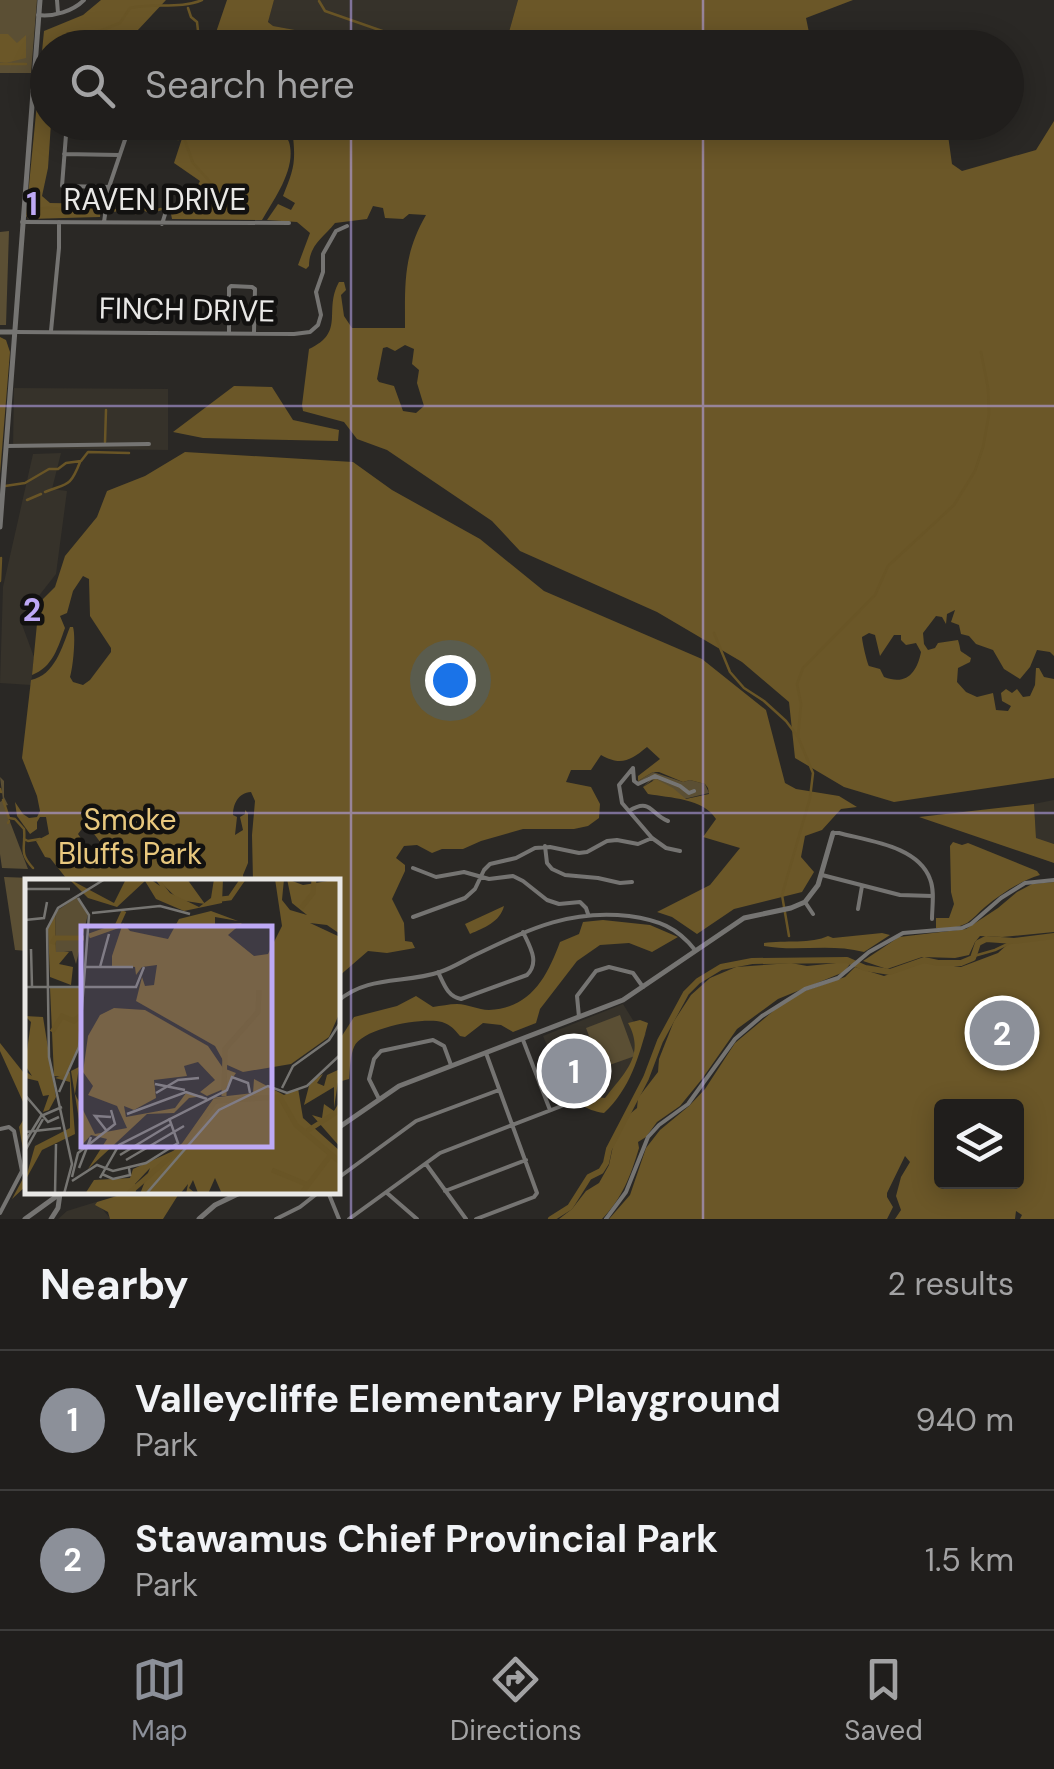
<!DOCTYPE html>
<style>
body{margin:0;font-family:"DM Sans",sans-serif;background:#2d2b29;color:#f1f3f6}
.controls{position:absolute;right:30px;bottom:30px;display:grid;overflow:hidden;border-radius:10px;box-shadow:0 5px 25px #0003}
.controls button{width:90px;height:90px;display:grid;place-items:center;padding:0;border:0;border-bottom:2px solid #3d3c3b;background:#201e1c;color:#f1f3f6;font:50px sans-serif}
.you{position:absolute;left:450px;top:680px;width:35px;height:35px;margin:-25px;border:8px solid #fff;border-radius:50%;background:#1a73e8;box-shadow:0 0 0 15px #1a73e833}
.badge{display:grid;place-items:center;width:65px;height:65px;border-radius:50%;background:#8c9099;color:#fff;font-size:32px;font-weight:700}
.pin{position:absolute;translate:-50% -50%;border:5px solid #fff;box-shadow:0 2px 10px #0006}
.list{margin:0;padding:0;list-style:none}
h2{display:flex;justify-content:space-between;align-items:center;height:130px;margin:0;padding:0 40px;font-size:42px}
h2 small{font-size:32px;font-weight:400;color:#a2a2a3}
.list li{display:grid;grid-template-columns:65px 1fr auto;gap:30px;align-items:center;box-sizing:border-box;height:140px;padding:0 40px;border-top:2px solid #3d3c3b}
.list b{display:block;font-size:38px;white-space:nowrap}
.list p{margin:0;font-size:32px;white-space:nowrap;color:#a2a2a3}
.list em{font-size:32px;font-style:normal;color:#a2a2a3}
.icon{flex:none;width:55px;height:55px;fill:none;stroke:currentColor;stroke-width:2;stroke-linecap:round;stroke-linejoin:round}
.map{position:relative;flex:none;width:1054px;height:1219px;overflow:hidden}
.search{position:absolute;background:#201e1c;box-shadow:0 5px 25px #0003;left:30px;right:30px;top:30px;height:110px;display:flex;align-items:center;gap:25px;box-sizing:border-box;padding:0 35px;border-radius:55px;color:#a2a2a3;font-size:38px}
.sheet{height:410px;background:#201e1c}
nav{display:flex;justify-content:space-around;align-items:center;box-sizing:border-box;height:140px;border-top:2px solid #3d3c3b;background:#201e1c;font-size:28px;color:#a2a2a3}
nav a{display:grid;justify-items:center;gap:5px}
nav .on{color:#8c9099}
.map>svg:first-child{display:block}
</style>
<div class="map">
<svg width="1054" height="1219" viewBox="0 0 1054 1219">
<rect width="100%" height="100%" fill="#2a2825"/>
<path fill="#36322a" d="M274 0H518L509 32 499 47H426L414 42 358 43 321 37 312 38 306 32 272 26 268 21Z
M14 388 168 389V450L13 448Z
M61 453 52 489 67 491 56 574 23 616 21 622 34 657 31 685 0 683 3 587 33 454Z
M1054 800V844L1036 839 1034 804Z
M623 1004 636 1025 646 1034 618 1089 601 1110 570 1099 543 1036Z
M96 1202 111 1219H58L67 1211Z"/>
<path fill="#5b4f34" d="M0 0H37L31 73H0Z
M9 231 6 325H0V232Z
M653 772 683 782 690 780 705 784 709 793 684 799 652 780 643 787 655 775 648 777 640 783 638 781Z
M0 777 4 781V797L8 805 4 806 28 869 2 868 0 854V802L3 800Z
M4 877 32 878 33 881 28 882 27 951 15 950Z
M620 1015 635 1056 601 1068 586 1028Z"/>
<path fill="#6b5728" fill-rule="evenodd" d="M101 0H166L137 31 90 47 48 48V122L51 123 48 168 42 196 50 203 101 204 100 217 29 219 26 216 44 31 83 15Z
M227 0H274L268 22 273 26 306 32 312 38C328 37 344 43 361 43 383 44 405 38 426 47H211Z
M518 0H853L806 18 812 47H499L509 32Z
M0 34H8L17 43 26 35V58L6 63 0 62Z
M1054 121V656L1050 652 1037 650 1030 667 1020 679 1004 669 993 650 976 644 969 636 961 634 959 625 951 622 955 610 947 614 946 624 942 617 936 616 923 633 924 644 928 650 935 648 938 643 958 640C963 656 956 647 971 658L970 662 958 668 957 682 966 692 977 697 993 693 996 710 1008 711 1011 706 1002 701 1001 693 1006 689 1012 693 1017 689 1023 697 1030 696 1035 685 1036 668H1039L1044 677 1054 679V778L894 802 844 787 795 758 789 702 742 662 657 612 520 551 492 521 387 450 357 439 344 422 303 411 302 405 309 349C346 332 323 311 339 282H344L346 290 341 295 344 316 352 328H405C405 283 403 255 426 215L409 214 403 219 385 218 383 208 373 206 367 219 335 223C323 238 309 245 309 266L306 269 298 265 310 233 297 222 267 220 278 204 291 210 295 203 283 196C293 171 296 164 293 137L315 127 318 123H940L947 128 952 164 962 171 1036 150ZM405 345 414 349 412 364 419 370 417 383 424 406 416 413 403 411 394 386 379 382 377 379 383 348 387 347 395 351ZM869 633 875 635 880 656 894 635H901V640L906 645 916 643 921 652C917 672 907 686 884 677L880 669 869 666C867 663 862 641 862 637Z
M187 123H274C279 129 286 134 289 142 297 168 274 199 262 220L172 219 170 209 189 203 200 181 174 163Z
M0 337 6 340 10 352 0 474Z
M234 386 272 387 293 420 339 430 338 441 203 438 173 432Z
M185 452 353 462 392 490 480 539 544 591 702 659 766 710 785 783 796 789 839 796 857 807 841 809 822 830 805 836 801 857 814 872 802 892 734 909 697 934 672 917 657 912 710 885 740 848 703 837 716 819C703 798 670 798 648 794L643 787 656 779 673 788 686 799 709 794 708 788 705 784 690 780 683 782 659 772H653L638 781V776L660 759 647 747C630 761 621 766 601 755L591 770H571L566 782 591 787 600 804 599 818 588 826 574 829H523L481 841 463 849H442L432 853 417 845 404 846 396 858 405 865V871L392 899 404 923 405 941 412 942 415 948 387 953 368 951 338 977V882L253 881 252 835 255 801 251 792C238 793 233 804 233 815L237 817 235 835 243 830 240 817 245 814V810L248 813V863L243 875 244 882 72 881 75 879 66 878 50 858 45 857 36 841 49 834 46 817H40L37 822V829L30 834 17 816 15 802 23 814 29 818 37 817 40 811 37 796 22 758 31 680C55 675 62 647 70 627H73C76 637 73 667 70 677L73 682 83 685 90 680 111 652V648L90 616 89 579 83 576 73 591 67 613 60 616 65 628C58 647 53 667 32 675L39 603 55 587 65 556 97 517 107 491 145 476ZM84 826H88L110 855 111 868 94 857 78 834Z
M1034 804 1036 838 1054 844V863L919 817Z
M953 842 962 845 968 843 1037 871 1040 875C1020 881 1001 894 985 907 979 912 973 919 967 923 958 928 945 929 936 928V918H949L954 904 951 892 950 846Z
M1054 882V932L1002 937 980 936 975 942 969 955 955 958 922 957 887 969 863 961 899 937 966 929 998 908 1017 892 1032 884Z
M504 906C500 922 484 928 470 934L465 924Z
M603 920 650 925 678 937 652 952 629 943 600 945 577 961 540 1009 536 1023 513 1032 501 1025 483 1023 465 1037 460 1036C454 1029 451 1025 442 1022 423 1017 362 1028 354 1047 350 1056 350 1069 349 1079L338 1082V1042L354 1017 397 1006 416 996 433 1007C441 1006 449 1004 457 1004 468 1004 478 1010 489 1010 531 1008 547 977 560 942L579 934 583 922Z
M882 933 890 935 864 952C830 943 797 952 764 946V943C784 940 812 944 828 936L833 938Z
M1054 938V1219H1020L1022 1215 1016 1211 1015 1219H895L901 1210 896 1196 901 1177 910 1162 905 1156 887 1193V1197L893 1207 887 1219H609L630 1195 646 1148 660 1130 689 1106 705 1089 735 1043 784 1002 805 991 845 977 855 967 884 976 924 962 961 967 998 953 1010 942ZM942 1106H1016V1182H942Z
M846 962 850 964 844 972 778 999 737 1029 702 1079 680 1106 657 1122 646 1137 638 1142 639 1148C631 1175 622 1199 602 1219H559L572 1209 586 1191 599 1183 609 1165 613 1146 626 1117 637 1108 638 1098 658 1072 659 1059 674 1021 691 995 710 978 736 967 791 963 807 966Z
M640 1020 648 1023C639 1057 630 1089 604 1113 585 1110 575 1103 567 1086L574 1079C582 1092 590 1097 605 1098 624 1073 646 1055 628 1023Z
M0 1043 27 1077V1185L12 1199 27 1171 19 1127 25 1117 24 1104 0 1051Z
M130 1192H180L163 1219H110L108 1212 95 1205 97 1202Z"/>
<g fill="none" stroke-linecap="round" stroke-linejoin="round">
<path stroke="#695526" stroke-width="2.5" d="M319 1 325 11 388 33 392 38
M188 8 191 17 197 22 200 48
M53 48 55 44 72 42 120 23 130 8C155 3 181 9 202 0
M0 64H26
M44 64 48 58
M176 122 172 135 178 139
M39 209C50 206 61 210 73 210 81 211 89 208 98 208
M108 211 130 209 136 213 143 209 151 212 161 209
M168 212 179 215 193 209 206 211 212 184 193 163 185 141
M105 442 106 410
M5 486 25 483 49 469H58L66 463 81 461 88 452 129 453
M45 492C67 483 70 488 80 462
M27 500 41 494
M0 581 1 558
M714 633 730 672 744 688 764 701 786 721 798 737 813 773 810 798 782 895 789 936
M798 737 801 704 797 684 803 668 875 595 888 566 954 505 975 471 983 447 989 414 988 388 981 352
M0 789 1 792
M3 800 9 818 15 819 24 829C26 848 18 852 33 868
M8 823 9 821
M24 839 28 841 40 839
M974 956 995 950 1014 941"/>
<path stroke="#695526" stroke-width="6" d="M551 1219 570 1207 589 1177 601 1171 606 1163 609 1149 646 1078 660 1041 686 993 698 981 721 967 752 961 847 960 865 968 890 972 924 960 938 963H961L973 958 978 943 986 939 1014 941 1054 936"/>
<path stroke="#757472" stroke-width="4" d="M57 0 58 13
M38 15C54 17 73 11 84 0
M156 48 157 41
M32 90 48 91
M67 122 62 186 109 187
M64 154 119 155
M22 222 289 223
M104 222 109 187 131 122
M162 224 172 192 176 188
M51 331 59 248V222
M15 332 294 334 310 332 318 325 321 315 316 292 323 272V254L336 231 347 226
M229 333V288L231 286 252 287 255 289 254 332
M6 446 149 444
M633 768 619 785 622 803 652 838 666 848 680 851
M633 768 634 781 638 784 655 776 680 786 689 793 694 791
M629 811C651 797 651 815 668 821
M833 833H839C869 841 918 846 930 879 935 891 932 907 932 919
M545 846 547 863 552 869 565 875 598 878 620 883 632 882
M413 868 436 877 464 872 489 879 513 876 523 881 547 900 559 904 580 902 586 908 588 914
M822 875 900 895 932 896
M805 902 813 914
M858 909 862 886
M413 917 465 898 475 889 484 870 490 864 516 858 535 848 550 847 579 853 587 852 607 841 617 840 638 844 652 838
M438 972C444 984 447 996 461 999L527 975C540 962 530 947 523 932
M338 1001C368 975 404 984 440 972 452 968 463 961 475 955 528 930 568 909 629 916 658 920 677 927 695 950
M579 1017 577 996 596 971 609 967 633 973 643 987
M523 1040 550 1110
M379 1099 369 1079 374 1059 381 1051 433 1040 444 1046 451 1065
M0 1129 9 1127 14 1131 22 1171 0 1213
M426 1164 466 1219
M338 1178 416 1121 499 1090
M445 1191 526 1160
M328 1192 339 1219
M387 1193 417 1219
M276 1219 300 1207 319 1192
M349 1219 440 1153 572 1102
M476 1219 534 1197 537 1193 486 1053
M606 1219 626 1192 648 1137 659 1125 688 1104 735 1039 762 1016 805 989 838 978 869 952 903 933 962 928 971 924 1001 898 1025 883 1054 880"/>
<path stroke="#757472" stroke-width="5" d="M0 332H15
M0 527 40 0
M338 1128 399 1086 623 1000 744 918 791 908 805 902 818 885 833 833
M25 1219 61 1193
M51 1219 58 1208 60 1194
M199 1219 215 1205 242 1192"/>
</g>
<path fill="none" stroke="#bea9f5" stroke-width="2.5" stroke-opacity="0.55" d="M351 0V48M703 0V48M351 122V1219M703 122V1219M0 406H1054M0 813H1054"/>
<g text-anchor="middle" stroke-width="9" stroke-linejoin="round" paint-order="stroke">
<g font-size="30" fill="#e9e8e6" stroke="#121110">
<text x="155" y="210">RAVEN DRIVE</text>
<text transform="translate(187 310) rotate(1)" y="10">FINCH DRIVE</text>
</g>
<g font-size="30" fill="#e8c87e" stroke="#121110">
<text x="130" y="830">Smoke<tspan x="130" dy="34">Bluffs Park</tspan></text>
</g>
</g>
<g transform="translate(25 879)">
<rect width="315" height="315" fill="#2a2825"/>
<path d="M52 18 63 35 51 85 47 72 31 74 30 33Z" fill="#5b4f34"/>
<path d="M132 0H162L180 25 154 21ZM250 0H259L257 21 265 31 282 36 267 24 262 0 278 6 315 0V55L302 46 285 44 315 58V133L304 158 266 185 218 193 200 185 190 167 111 122 117 98 120 107 129 106 132 86 117 88 111 96 110 88 87 87V77L98 44 105 52 143 60 154 40 186 32 213 42 190 38V46L217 44 203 56 229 77 243 75 257 47ZM30 33 31 73H44L34 85 48 88 46 106 25 98 23 50ZM25 109H57L53 171 40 198 29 197ZM89 129 120 131 183 167 198 189 211 194 201 209 182 217 175 213 190 201 173 183 159 187 162 197 129 201 131 219 109 231 99 227 101 238 150 229 161 214 179 217 164 219 149 234 122 235 63 290 82 260 66 256 58 265 46 192 54 188 50 215 70 255 102 249 92 227 63 216 68 207 58 193 63 157 75 136ZM0 137 18 138 31 218 24 231 18 233 24 216 18 217 13 202 0 199V192L7 197 0 186 6 143ZM315 190 309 229V208L279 226 285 203 298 195 292 204 299 207 302 196ZM229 200 259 216 273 209 278 239 315 272V315H197L190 299 183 315 173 314 168 301 164 309 171 315H161L163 305 155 315H115L125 289 110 305 111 315H60L69 301 105 299 108 290 157 268 185 225 213 221 185 219 228 214ZM315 222V268L287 236 297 239 299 225 309 232Z" fill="#6b5728"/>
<path d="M44 0 89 24 101 0H125L135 7 130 0 135 1 145 14 174 28 186 19 189 0H198L197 24 159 32 131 20 120 2 92 28 63 19ZM45 193 50 255 17 271 0 302 10 267 45 249V203L30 199Z" fill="#695526"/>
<path fill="none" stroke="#695526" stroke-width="5" d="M196 20 205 19 218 0M276 29 288 14 289 0M64 57 92 47 99 32M27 65 30 59H59M27 153 37 137 49 142 55 137M199 217 200 170 233 133 234 111M282 252 315 231M247 291 281 305M103 315 159 266 190 222 255 218 271 246 315 283M276 315 305 277"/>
<path fill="none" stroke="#767572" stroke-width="2.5" d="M0 10H45M67 34 135 27 165 35M0 41 19 39 22 23M6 70 7 108M60 88H108M75 88 84 55M0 108H111L119 88M130 205 160 211M257 209 268 187 304 161 315 144M34 213 54 168 64 36 53 19M131 214 153 201 174 199M0 216 23 243 34 238M102 235 161 213 182 220M81 251 70 237 86 238M0 253 36 249M0 263 16 237 37 228M0 272 18 240M95 276 146 245M101 281 159 247M54 289 66 258M77 295 88 300 105 296 104 289M47 298 53 274 90 245 86 231M75 299 94 266 202 211 207 198 223 204 225 214M47 302 72 286 88 292 121 284 153 264 144 239M30 315 31 265M39 315 47 285 24 178 22 50 33 29 80 0M121 315 194 231 243 207 262 214 282 207 315 176"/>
<path fill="#bea9f5" fill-opacity="0.15" stroke="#bea9f5" stroke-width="5" d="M56 47H247V268H56Z"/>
<rect width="315" height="315" fill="none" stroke="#e9e8e6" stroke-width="5"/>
</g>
<g font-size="32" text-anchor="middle" font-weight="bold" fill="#bea9f5" stroke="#121110" stroke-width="9" stroke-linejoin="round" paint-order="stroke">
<text x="32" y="215">1</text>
<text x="32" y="621">2</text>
</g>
</svg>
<div class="controls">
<button><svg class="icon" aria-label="layers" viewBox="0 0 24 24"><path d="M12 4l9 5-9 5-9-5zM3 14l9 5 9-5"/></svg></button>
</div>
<div class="you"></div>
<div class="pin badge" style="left:574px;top:1071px">1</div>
<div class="pin badge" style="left:1002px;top:1033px">2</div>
<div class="search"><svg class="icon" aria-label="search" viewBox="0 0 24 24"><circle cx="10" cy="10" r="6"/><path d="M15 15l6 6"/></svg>Search here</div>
</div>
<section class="sheet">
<h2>Nearby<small>2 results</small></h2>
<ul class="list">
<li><span class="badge">1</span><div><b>Valleycliffe Elementary Playground</b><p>Park</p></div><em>940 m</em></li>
<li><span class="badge">2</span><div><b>Stawamus Chief Provincial Park</b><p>Park</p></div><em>1.5 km</em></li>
</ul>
</section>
<nav>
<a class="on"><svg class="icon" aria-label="map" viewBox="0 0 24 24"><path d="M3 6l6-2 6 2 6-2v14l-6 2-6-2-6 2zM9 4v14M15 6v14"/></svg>Map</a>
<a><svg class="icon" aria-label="directions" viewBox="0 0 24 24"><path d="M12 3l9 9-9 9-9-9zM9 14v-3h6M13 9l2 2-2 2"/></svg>Directions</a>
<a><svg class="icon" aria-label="saved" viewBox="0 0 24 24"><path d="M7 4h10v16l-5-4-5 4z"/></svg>Saved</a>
</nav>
